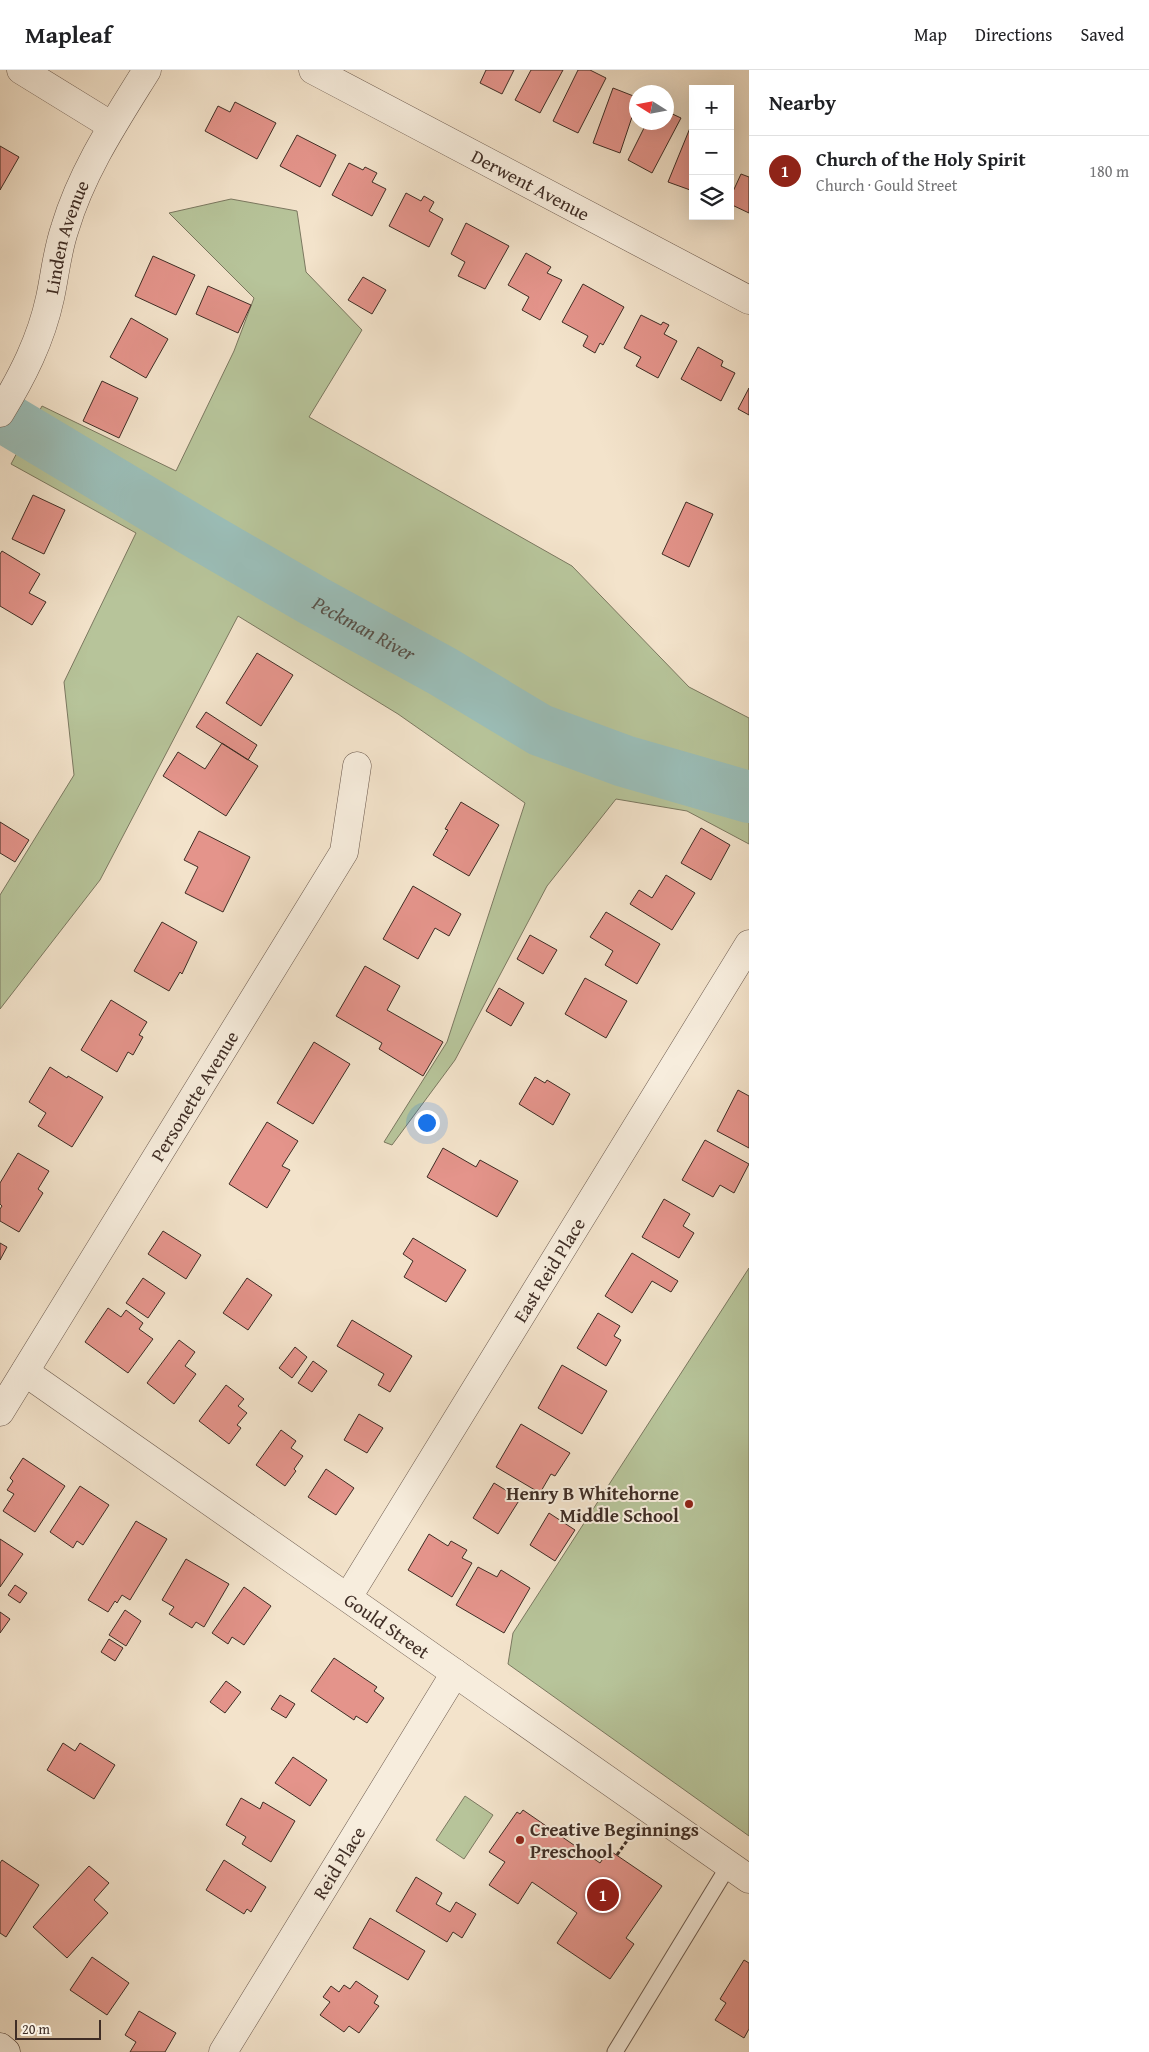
<!DOCTYPE html>
<meta charset="utf-8">
<style>
body{margin:0;font-family:"Gentium Book Plus",serif;background:#f6f6f6;color:#202124}
.controls{position:absolute;right:15px;top:15px;display:grid;overflow:hidden;border-radius:0px;box-shadow:0 5px 20px #0002}
.controls button{width:45px;height:45px;display:grid;place-items:center;padding:0;border:0;border-bottom:1px solid #e0e0e0;background:#fff;color:#202124;font:25px sans-serif}
.compass{position:absolute;left:629px;top:15px;width:45px;height:45px;border-radius:50%;background:#fff;box-shadow:0 5px 20px #0002;rotate:281deg}
.scale{position:absolute;left:15px;bottom:12px;width:86px;box-sizing:border-box;padding-left:5px;border:2px solid #3f2d25;border-top:0;font-size:14px;line-height:18px;white-space:nowrap;color:#3f2d25;-webkit-text-stroke:4px #f7eddd;paint-order:stroke}
.you{position:absolute;left:426px;top:1052px;width:18px;height:18px;margin:-12px;border:4px solid #fff;border-radius:50%;background:#1a73e8;box-shadow:0 0 0 8px #1a73e833}
.badge{display:grid;place-items:center;width:32px;height:32px;border-radius:50%;background:#8f2418;color:#fff;font-size:16px;font-weight:700}
.pin{position:absolute;translate:-50% -50%;border:2px solid #fff;box-shadow:0 1px 5px #0006}
.list{margin:0;padding:0;list-style:none}
h2{display:flex;justify-content:space-between;align-items:center;height:65px;margin:0;padding:0 20px;font-size:21px}
h2 small{font-size:16px;font-weight:400;color:#757577}
.list li{display:grid;grid-template-columns:32px 1fr auto;gap:15px;align-items:center;box-sizing:border-box;height:70px;padding:0 20px;border-top:1px solid #e0e0e0}
.list b{display:block;font-size:19px;white-space:nowrap}
.list p{margin:0;font-size:16px;white-space:nowrap;color:#757577}
.list em{font-size:16px;font-style:normal;color:#757577}
.icon{flex:none;width:28px;height:28px;fill:none;stroke:currentColor;stroke-width:2;stroke-linecap:round;stroke-linejoin:round}
.map{position:relative;flex:none;width:749px;height:1982px;overflow:hidden}
header{display:flex;align-items:center;gap:30px;box-sizing:border-box;height:70px;padding:0 25px;background:#fff;border-bottom:1px solid #e0e0e0}
header strong{font-size:24px}
nav{display:flex;gap:28px;margin-inline-start:auto;font-size:18px}
main{display:flex}
aside{flex:1;background:#fff}
.map>svg:first-child{display:block}
</style>
<header>
<strong>Mapleaf</strong>
<nav><a>Map</a><a>Directions</a><a>Saved</a></nav>
</header>
<main>
<div class="map">
<svg width="749" height="1982" viewBox="0 0 749 1982">
<rect width="100%" height="100%" fill="#f3e3cb"/>
<filter id="stains"><feTurbulence type="fractalNoise" baseFrequency=".004" numOctaves="4"/><feColorMatrix values="0 0 0 0 .2 0 0 0 0 .09 0 0 0 0 .02 0 0 0 .5 -.17"/></filter>
<radialGradient id="worn" r=".72"><stop offset=".6" stop-color="#630" stop-opacity="0"/><stop offset="1" stop-color="#630" stop-opacity=".3"/></radialGradient>
<path fill="#b7c49a" stroke="#7b7860" d="M231 129 297 141 306 202 362 260 309 347 572 496 689 617 749 648V774L687 741 616 729 547 816 455 990 392 1075 384 1072 447 972 525 733 398 644 238 546 100 810 0 939V825L74 705 64 612 136 463 11 394 42 336 176 401 234 281 254 228 169 143Z
M749 1198V1766L508 1594 513 1563Z
M465 1726 493 1745 464 1789 436 1770Z"/>
<g fill="none" stroke-linecap="round" stroke-linejoin="round">
<path stroke="#9bbeb8" stroke-width="52" id="s1" d="M0 345 197 463 314 531 442 601 540 660 624 691 749 727"/>
</g>
<path fill="#e4948b" stroke="#3f2d25" d="M486 0H514L502 24 480 13Z
M531 0H563L540 43 515 30Z
M578 0H590L606 8 578 63 553 51Z
M613 18 636 27V35L620 83 593 73Z
M235 32 276 53 257 89 205 61 218 36 230 42Z
M666 41 681 48 652 103 628 90 647 52H666Z
M690 58 693 59V121L668 112Z
M297 65 336 85 320 117 280 96Z
M0 76 19 87 0 120Z
M349 93 363 100 365 97 377 103 372 112 386 119 372 146 332 125Z
M741 104 749 107V143L730 134V128Z
M406 123 421 131 424 126 434 132 429 141 443 149 429 177 389 156Z
M466 153 509 176 485 219 458 206 465 192 451 184Z
M526 183 551 197 547 203 562 210 540 250 522 240 529 227 508 215Z
M153 186 195 205 176 245 135 226Z
M363 207 386 220 372 244 348 230Z
M583 214 624 237 603 275 600 273 595 283 583 276 588 266 562 252Z
M208 216 251 235 238 263 196 244Z
M641 245 661 255 663 252 669 255 664 264 677 271 658 308 636 296 641 287 624 278Z
M131 248 168 269 146 308 110 287Z
M698 277 723 291 721 296 735 303 721 331 681 309Z
M102 311 138 328 119 368 83 351Z
M749 318V345L738 339Z
M33 425 65 440 44 484 12 469Z
M686 432 713 444 689 497 662 484Z
M2 481 40 504 29 523 46 532 32 555 0 536V484Z
M257 583 293 605 261 656 226 633Z
M206 642 257 675 248 690 196 657Z
M222 673 258 696 226 746 163 706 178 682 205 699Z
M461 732 499 755 469 806 433 785 448 760 445 759Z
M0 752 29 770 15 792 0 783Z
M701 758 730 775 711 810 681 793Z
M199 761 250 787 223 842 185 823 198 797 184 790Z
M666 805 695 823 672 860 630 834 639 820 652 828Z
M413 816 461 844 449 866 435 858 418 889 383 869Z
M606 842 660 874 637 914 605 895 613 881 590 867Z
M162 852 197 872 182 904 180 902 169 921 134 901Z
M530 865 557 880 543 904 517 889Z
M365 896 400 916 387 940 443 972 423 1006 379 979 382 973 336 946Z
M585 908 627 931 606 968 565 944Z
M499 918 524 933 511 956 486 941Z
M111 930 147 952 139 965 143 967 133 985 128 982 117 1002 81 980Z
M314 972 350 994 313 1054 277 1033Z
M50 997 67 1008 68 1006 103 1027 72 1077 38 1056 46 1043 29 1032Z
M535 1007 545 1013 547 1010 570 1024 553 1055 519 1034Z
M738 1020 749 1026V1078L717 1061Z
M267 1052 298 1071 282 1096 290 1100 267 1138 229 1114Z
M705 1070 749 1094 734 1123 720 1115 713 1127 682 1110Z
M443 1078 476 1097 480 1090 518 1111 497 1147 427 1107Z
M18 1083 49 1101 38 1119 43 1123 19 1162 0 1151V1139L2 1136 0 1134V1113Z
M664 1129 690 1144 683 1156 694 1163 679 1188 642 1167Z
M163 1161 201 1185 186 1209 148 1184Z
M413 1168 466 1200 446 1232 404 1207 413 1191 403 1184Z
M0 1173 7 1177 0 1190Z
M632 1183 678 1211 671 1222 652 1211 632 1243 605 1226Z
M143 1208 165 1223 148 1248 126 1233Z
M247 1208 272 1225 248 1260 223 1243Z
M108 1238 121 1247 126 1240 143 1253 139 1259 153 1269 128 1303 85 1272Z
M598 1243 620 1256 614 1266 621 1270 606 1296 577 1278Z
M352 1250 412 1286 390 1322 378 1315 384 1304 337 1276Z
M179 1270 195 1282 185 1296 196 1304 174 1334 147 1313Z
M295 1277 307 1287 292 1308 279 1298Z
M313 1291 327 1301 312 1322 298 1313Z
M562 1295 607 1321 582 1364 538 1338Z
M226 1315 244 1329 238 1336 247 1343 237 1355 241 1358 229 1374 199 1351Z
M359 1344 383 1358 367 1383 344 1370Z
M521 1354 570 1383 555 1406 551 1404 540 1423 496 1397Z
M281 1360 296 1371 291 1378 303 1386 294 1399 296 1401 285 1416 256 1395Z
M23 1388 65 1416 35 1462 3 1441 14 1424 7 1420 13 1411 10 1408Z
M326 1399 354 1418 336 1445 308 1427Z
M494 1413 520 1429 498 1464 473 1448Z
M80 1416 109 1435 83 1475 77 1471 73 1478 50 1462Z
M549 1443 575 1460 555 1491 530 1475Z
M136 1451 167 1469 130 1530 122 1525 117 1533 115 1531 108 1542 88 1530Z
M429 1464 448 1476 451 1471 467 1480 462 1488 472 1493 452 1527 408 1500Z
M0 1469 23 1484 0 1517Z
M186 1489 229 1514 204 1557 196 1552 192 1558 169 1544 174 1537 162 1530Z
M478 1497 497 1507 501 1500 530 1518 504 1563 456 1535Z
M15 1515 27 1523 20 1533 8 1525Z
M244 1517 271 1536 244 1575 232 1567 228 1574 212 1563Z
M125 1540 141 1551 126 1576 109 1565Z
M0 1542 10 1549 0 1563Z
M109 1569 123 1578 115 1591 101 1582Z
M334 1588 377 1617 374 1621 384 1628 367 1653 356 1646 354 1650 311 1621Z
M226 1611 241 1622 225 1643 210 1632Z
M280 1625 295 1634 286 1648 271 1639Z
M63 1673 75 1681 80 1673 115 1695 94 1729 47 1700Z
M293 1687 327 1710 310 1736 275 1713Z
M241 1728 260 1739 263 1732 295 1751 271 1792 242 1774 246 1767 226 1755Z
M523 1740 600 1793 609 1780 662 1816 626 1868 634 1874 610 1909 557 1873 577 1843 532 1812 518 1834 489 1815 505 1792 489 1782 517 1742 520 1744Z
M2 1790 39 1815 6 1867 0 1863V1793Z
M224 1790 266 1817 251 1842 247 1839 244 1844 206 1820Z
M89 1796 109 1813 94 1830 108 1843 67 1888 33 1857Z
M416 1807 442 1823 436 1834 450 1842 456 1832 476 1844 462 1868 453 1862 447 1872 396 1841Z
M370 1848 425 1881 408 1910 353 1878Z
M92 1887 129 1913 107 1945 70 1920Z
M744 1890 749 1893V1959L744 1968 715 1950 726 1933 720 1929Z
M356 1911 378 1926 374 1933 379 1936 359 1963 349 1956 344 1962 320 1945 330 1932 323 1927 331 1916 339 1922 344 1915 350 1919Z
M139 1941 176 1963 165 1982H130L136 1972 125 1965Z"/>
<g fill="none" stroke-linecap="round" stroke-linejoin="round">
<g stroke="#6c5a4e" stroke-width="17">
<path id="lane" d="M615 1982 729 1795"/>
</g>
<g stroke="#6c5a4e" stroke-width="29">
<g id="street">
<path d="M21 0 112 56"/>
<path id="s2" d="M313 0 749 230"/>
<path id="s3" d="M0 343C22 307 41 270 50 228 55 205 57 181 65 158 82 101 116 50 147 0"/>
<path id="s4" d="M25 1302 749 1809"/>
<path id="s5" d="M0 1342 344 782 357 696"/>
<path id="s6" d="M348 1527 749 874"/>
<path id="s7" d="M223 1982 455 1603"/>
</g>
</g>
<g stroke="#3f2d25" stroke-width="29">
<path id="secondary" d="M0 1977 6 1982"/>
</g>
<path stroke="#3f2d25" stroke-width="3" stroke-dasharray="4 2.5" stroke-linecap="butt" d="M617 1785 633 1762"/>
<use href="#lane" stroke="#f7eddd" stroke-width="15"/>
<use href="#street" stroke="#f7eddd" stroke-width="28"/>
<use href="#secondary" stroke="#f7eddd" stroke-width="28"/>
</g>
<g fill="#8f2418" stroke="#f7eddd" stroke-width="2">
<circle cx="689" cy="1434" r="5"/>
<circle cx="520" cy="1770" r="5"/>
</g>
<g text-anchor="middle" stroke-width="4" stroke-linejoin="round" paint-order="stroke">
<g font-size="19" fill="#3f2d25" stroke="#f7eddd">
<text dy="7" stroke="none"><textPath href="#s2" startOffset="246">Derwent Avenue</textPath></text>
<text dy="7" stroke="none"><textPath href="#s3" startOffset="189">Linden Avenue</textPath></text>
<text dy="7" stroke="none"><textPath href="#s5" startOffset="371">Personette Avenue</textPath></text>
<text dy="7" stroke="none"><textPath href="#s6" startOffset="384">East Reid Place</textPath></text>
<text dy="7" stroke="none"><textPath href="#s4" startOffset="442">Gould Street</textPath></text>
<text dy="7" stroke="none"><textPath href="#s7" startOffset="222">Reid Place</textPath></text>
</g>
<g font-size="19" font-weight="bold" fill="#3f2d25" stroke="#f7eddd" text-anchor="end">
<text x="679" y="1430">Henry B Whitehorne<tspan x="679" dy="22">Middle School</tspan></text>
<text x="530" y="1766" text-anchor="start">Creative Beginnings<tspan x="530" dy="22">Preschool</tspan></text>
</g>
<g font-size="20" font-style="italic" fill="#56514a" stroke="#f7eddd">
<text dy="7" stroke="none"><textPath href="#s1" startOffset="422">Peckman River</textPath></text>
</g>
</g>
<rect width="100%" height="100%" filter="url(#stains)"/>
<rect width="100%" height="100%" fill="url(#worn)"/>
</svg>
<div class="controls">
<button>+</button>
<button>−</button>
<button><svg class="icon" aria-label="layers" viewBox="0 0 24 24"><path d="M12 4l9 5-9 5-9-5zM3 14l9 5 9-5"/></svg></button>
</div>
<svg class="compass" viewBox="-18 -18 36 36"><path d="M0-13l5 13h-10z" fill="#e53935"/><path d="M0 13l5-13h-10z" fill="#757577"/></svg>
<div class="scale">20 m</div>
<div class="you"></div>
<div class="pin badge" style="left:603px;top:1825px">1</div>
</div>
<aside>
<h2>Nearby<small></small></h2>
<ul class="list">
<li><span class="badge">1</span><div><b>Church of the Holy Spirit</b><p>Church · Gould Street</p></div><em>180 m</em></li>
</ul>
</aside>
</main>
